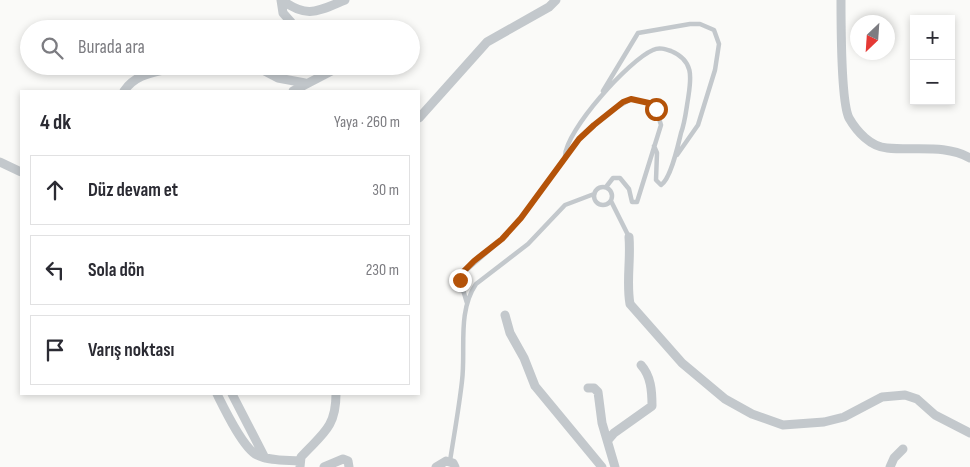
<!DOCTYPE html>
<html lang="tr">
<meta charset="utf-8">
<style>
body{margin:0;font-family:"Sofia Sans Condensed",sans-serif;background:#f7f7f7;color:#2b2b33}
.controls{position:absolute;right:15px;top:15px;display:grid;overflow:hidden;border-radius:0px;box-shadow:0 2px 8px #0003}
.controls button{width:45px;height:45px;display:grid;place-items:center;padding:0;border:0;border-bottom:1px solid #e1e1e2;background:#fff;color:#2b2b33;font:25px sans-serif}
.compass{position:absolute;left:850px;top:15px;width:45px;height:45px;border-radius:50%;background:#fff;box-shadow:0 2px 8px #0003;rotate:205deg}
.stop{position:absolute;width:15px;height:15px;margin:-11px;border:4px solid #b45309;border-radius:50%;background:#fff}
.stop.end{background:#b45309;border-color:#fff;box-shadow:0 1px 5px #0008}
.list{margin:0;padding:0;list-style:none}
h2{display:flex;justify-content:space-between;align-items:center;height:65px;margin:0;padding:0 20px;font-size:21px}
h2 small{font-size:16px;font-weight:400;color:#7c7c81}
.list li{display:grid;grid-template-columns:32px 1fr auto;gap:15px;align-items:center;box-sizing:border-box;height:70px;margin:0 10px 10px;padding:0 10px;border:1px solid #e1e1e2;border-radius:0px}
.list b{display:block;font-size:19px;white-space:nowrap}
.list em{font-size:16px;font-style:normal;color:#7c7c81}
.icon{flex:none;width:28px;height:28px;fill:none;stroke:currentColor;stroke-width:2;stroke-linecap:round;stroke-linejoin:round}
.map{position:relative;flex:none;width:970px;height:467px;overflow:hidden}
.search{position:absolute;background:#fff;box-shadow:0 2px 8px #0003;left:20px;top:20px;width:400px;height:55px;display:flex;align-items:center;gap:12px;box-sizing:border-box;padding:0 18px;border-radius:28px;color:#7c7c81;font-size:19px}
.panel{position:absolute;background:#fff;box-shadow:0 2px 8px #0003;left:20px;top:90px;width:400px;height:305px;border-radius:0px}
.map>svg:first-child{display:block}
</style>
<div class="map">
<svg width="970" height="467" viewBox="0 0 970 467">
<rect width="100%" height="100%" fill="#fafaf8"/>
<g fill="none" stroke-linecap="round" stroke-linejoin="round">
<path stroke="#c3c8cc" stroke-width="4.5" d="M603 91 638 33 690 24H700L714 30 719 44 715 70 698 125 677 155
M565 156C566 130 629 60 653 50 659 47 665 49 671 51 695 61 691 79 688 99 686 111 685 122 681 133 678 145 671 179 661 185L656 180 657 153 654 146
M594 196a9 9 0 1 1 18 0a9 9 0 1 1-18 0Z
M611 201 629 237
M467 303 460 280 463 273 502 239 521 218 579 139 612 110 631 99 649 103 656 109 661 125 637 202H632L629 189 620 178H613L606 187
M450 461C454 435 459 408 462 381 466 350 457 312 476 284L528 244 565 205 594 194"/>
<path stroke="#c3c8cc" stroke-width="9" d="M281 0 283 13 297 29
M282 0C307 19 318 11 345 0
M841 0C841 22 841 102 849 118 857 132 871 147 887 148 915 151 945 144 970 158
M220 29 226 26 231 29
M255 66 278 78 305 83
M124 91C138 71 158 73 179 66
M293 91 341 66
M419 118 487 42 549 7 556 0
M0 162 21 172
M629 237C631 260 626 282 630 304L682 363 725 399 752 414 783 425 824 422 844 417 882 397 905 395 917 399 935 415 970 433
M505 315 510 333 524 358 535 386 602 467
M588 388H594L598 392 602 423 615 467
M217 394C224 408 243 448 257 455 269 461 286 460 299 461
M232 394 265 458
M608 440 614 433 652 406C652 391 651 376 641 365
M300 467 301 457C322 434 336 428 336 394
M324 467 343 459 348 461 349 467
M436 467 446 461 453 463 455 467
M890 467 894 458 903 449"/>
</g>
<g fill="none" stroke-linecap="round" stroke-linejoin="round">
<path stroke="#b45309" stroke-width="6" d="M460 280 463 272 474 261 502 239 521 218 579 139 594 125 623 102 631 99 649 103 656 109"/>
</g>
</svg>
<div class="controls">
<button>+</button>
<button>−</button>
</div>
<svg class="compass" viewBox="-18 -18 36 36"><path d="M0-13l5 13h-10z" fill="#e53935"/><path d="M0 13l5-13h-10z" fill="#7c7c81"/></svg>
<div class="stop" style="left:656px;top:109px"></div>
<div class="stop end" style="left:460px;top:280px"></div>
<div class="search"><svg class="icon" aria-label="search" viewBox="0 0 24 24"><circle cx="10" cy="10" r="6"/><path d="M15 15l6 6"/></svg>Burada ara</div>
<section class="panel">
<h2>4 dk<small>Yaya · 260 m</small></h2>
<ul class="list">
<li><svg class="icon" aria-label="ahead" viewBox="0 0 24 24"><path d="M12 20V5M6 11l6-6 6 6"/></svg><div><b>Düz devam et</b></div><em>30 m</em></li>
<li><svg class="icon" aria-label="left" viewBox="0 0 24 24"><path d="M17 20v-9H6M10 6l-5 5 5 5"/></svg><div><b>Sola dön</b></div><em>230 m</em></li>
<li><svg class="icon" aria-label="arrive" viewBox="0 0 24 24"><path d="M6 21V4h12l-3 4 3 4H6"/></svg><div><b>Varış noktası</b></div></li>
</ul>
</section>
</div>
